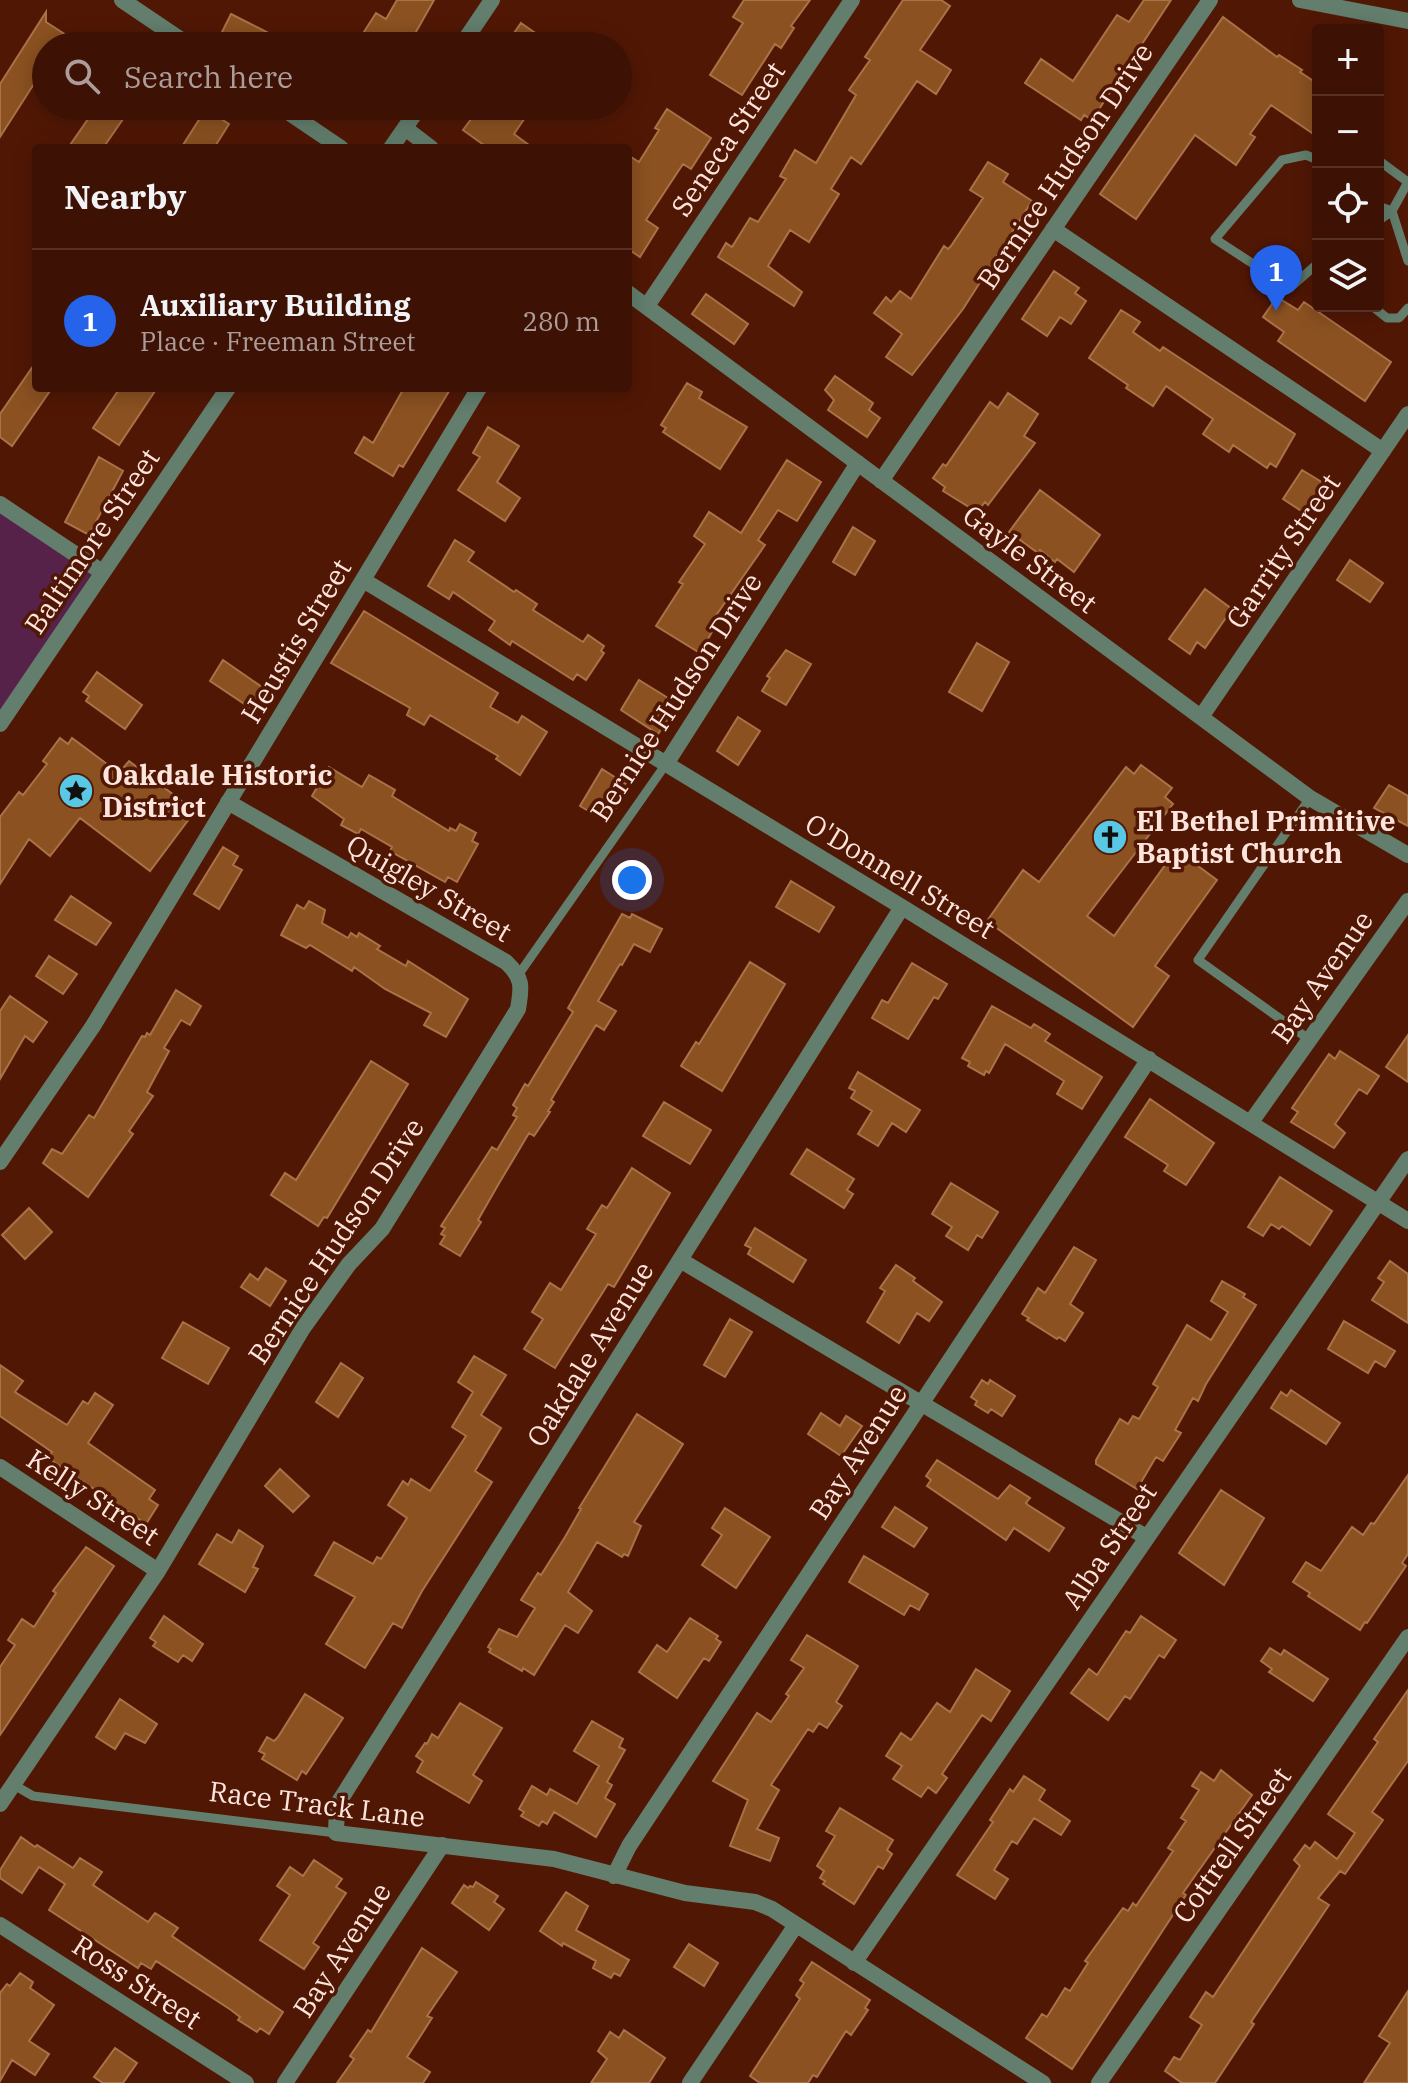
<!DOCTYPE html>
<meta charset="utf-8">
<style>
body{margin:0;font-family:"IBM Plex Serif",serif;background:#481f13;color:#f1f3f6}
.controls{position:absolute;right:24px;top:24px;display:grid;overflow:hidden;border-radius:8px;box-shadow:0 4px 20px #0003}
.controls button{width:72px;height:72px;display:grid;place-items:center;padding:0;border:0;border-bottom:2px solid #563126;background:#3d1104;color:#f1f3f6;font:40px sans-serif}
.you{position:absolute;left:632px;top:880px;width:28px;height:28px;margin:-20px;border:6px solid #fff;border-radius:50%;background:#1a73e8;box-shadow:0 0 0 12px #1a73e833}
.badge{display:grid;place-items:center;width:52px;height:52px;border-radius:50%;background:#2563eb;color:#fff;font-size:26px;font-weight:700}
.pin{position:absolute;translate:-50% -66px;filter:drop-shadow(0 2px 4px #0008)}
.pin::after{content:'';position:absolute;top:42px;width:28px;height:24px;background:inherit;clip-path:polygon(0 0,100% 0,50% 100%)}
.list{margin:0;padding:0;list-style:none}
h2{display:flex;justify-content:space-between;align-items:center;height:104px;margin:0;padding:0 32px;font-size:34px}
h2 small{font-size:26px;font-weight:400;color:#ad9d9a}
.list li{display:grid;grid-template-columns:52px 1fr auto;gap:24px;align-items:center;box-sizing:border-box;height:144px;padding:0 32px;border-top:2px solid #563126}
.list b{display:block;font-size:30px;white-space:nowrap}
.list p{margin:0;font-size:26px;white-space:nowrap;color:#ad9d9a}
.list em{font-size:26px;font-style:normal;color:#ad9d9a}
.icon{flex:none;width:44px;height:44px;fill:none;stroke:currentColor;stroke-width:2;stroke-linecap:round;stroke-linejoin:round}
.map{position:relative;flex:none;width:1408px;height:2083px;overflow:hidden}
.search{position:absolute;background:#3d1104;box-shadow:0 4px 20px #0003;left:32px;top:32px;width:600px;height:88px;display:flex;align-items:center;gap:20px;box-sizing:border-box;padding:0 28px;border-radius:44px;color:#ad9d9a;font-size:30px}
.panel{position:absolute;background:#3d1104;box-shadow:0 4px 20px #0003;left:32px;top:144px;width:600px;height:248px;border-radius:8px}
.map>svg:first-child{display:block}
</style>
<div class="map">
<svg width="1408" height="2083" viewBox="0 0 1408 2083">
<rect width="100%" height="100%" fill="#511705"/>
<path fill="#56224a" d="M0 512 92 573 0 716Z"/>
<path fill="#8b5121" stroke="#aa7247" stroke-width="2" d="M397 0H434L408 46H355L376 13 386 19Z
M744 0H810L791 26 794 28 781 48 775 44 742 95 710 75 743 23 733 17Z
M903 0H941L950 6 920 50 951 70 936 94 917 81 861 164 851 157 831 189 839 194 809 242 790 230 768 266 802 292 794 306 718 257 726 243 732 247 750 218 758 222 786 179 780 176 795 150 816 163 856 95 849 90 870 60 865 57Z
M1144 0H1171L1092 120 1084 115 1081 120 1025 83 1041 59 1073 81 1117 15 1129 22Z
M46 12V22L66 35 58 46H46V65L0 137V84Z
M231 14 294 46H235L219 38Z
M1223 17 1277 57 1279 55 1302 70 1300 72 1318 84V137L1271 105 1250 134 1255 137 1236 165 1195 135 1136 219 1100 194Z
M521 23 554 46H505Z
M97 106H132L103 148H68Z
M481 106H533L514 134 533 148H488L463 130Z
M206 109 229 124 214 148H181Z
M667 109 711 138 691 169 683 164 646 220 658 228 640 257 628 249V155L639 162 659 130 655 128Z
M988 162 1008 174 1003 182 1032 201 963 309 912 375 886 357 902 334 874 313 886 297 891 302 900 291 911 299 944 246 948 249 951 246 983 198 970 190Z
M1054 271 1079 288 1075 293 1086 301 1071 324 1060 317 1047 336 1022 319Z
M706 294 748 324 734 344 692 314Z
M1277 297 1298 310 1304 302 1391 362 1365 401 1278 341 1284 332 1263 317Z
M1121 310 1140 322 1133 332 1160 351 1163 347 1295 434 1276 467 1270 463 1267 468 1233 445 1229 452 1203 434 1213 419 1166 386 1153 406 1126 388 1128 385 1089 358Z
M36 362V388H52L12 446 0 437V414Z
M835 376 873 403 869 410 880 418 867 437 828 410 834 400 825 390Z
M687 383 702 392 699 398 747 427 720 469 663 432 666 428 661 425Z
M120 388H157L119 445 93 428Z
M404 388H451L403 467 399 465 393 476 355 453 364 437 373 443Z
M1008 393 1038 414 1024 436 1035 443 988 505 985 502 977 512 943 491 945 487 933 478 943 464 946 466 990 402 998 408Z
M488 427 519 446 497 482 520 498 505 521 458 490 480 457 473 453Z
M99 457 123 471 89 535 65 522Z
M787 460 821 482 797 521 778 510 758 540 765 545 708 627 713 630 700 653 656 626 683 584 679 582 705 544 694 536 709 512 741 533Z
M1302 470 1325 484 1306 514 1283 499Z
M1040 490 1100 535 1074 572 1057 559 1055 562 1040 550 1038 553 1009 532Z
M853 527 875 541 855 575 833 562Z
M455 540 474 552 468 561 514 592 516 590 537 604 533 610 583 642 588 635 604 646 601 651 604 653 586 680 577 674 573 680 512 641 510 645 489 630 495 621 453 592 449 599 428 586Z
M1350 560 1383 583 1370 602 1337 580Z
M1205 589 1232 609 1205 648 1197 642 1190 654 1169 639Z
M364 611 498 693 490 707 518 723 522 716 547 732 520 775 496 759 498 756 430 715 424 725 407 715 410 708 331 663Z
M977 643 1009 662 982 711 949 692Z
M786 650 811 664 786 705 762 691 770 678 767 676Z
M223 660 262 687 249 707 210 681Z
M97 672 142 705 125 729 86 701 89 696 83 692Z
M639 680 681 706 670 724 666 722 658 734 621 710Z
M738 717 760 731 738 765 717 751Z
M60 738 68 744 72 738 119 773 129 761 195 811 150 871 80 818 50 856 29 839 0 884V817L19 792 23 795 47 764 43 761Z
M1141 765 1172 788 1165 797 1173 804 1087 916 1114 936 1176 850 1217 880 1155 966 1169 976 1133 1027 987 921 1023 870 1039 882 1126 767 1134 774Z
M329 767 362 787 369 775 395 790 392 796 449 831 450 828 456 831 460 824 476 833 472 841 478 844 457 882 448 877 445 882 390 851 392 847 361 829 358 834 341 825 344 819 312 796Z
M602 769 629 786 607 822 580 806Z
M1389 785 1408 796V826L1374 808Z
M223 847 238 856 233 865 242 870 219 909 194 894Z
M791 881 834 907 819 932 776 907Z
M71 896 111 923 96 945 55 920Z
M309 901 325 910 322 923 348 938 351 933 357 937 359 933 380 946 377 949 406 966 408 961 468 999 446 1037 424 1025 431 1013 385 989 354 967 352 971 310 945 306 948 281 935 297 905 304 909Z
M622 914 630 918 632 914 662 929 650 952 634 944 622 965 620 964 598 1001 616 1011 604 1030 596 1025 551 1100 554 1102 548 1111 550 1112 534 1136 529 1133 498 1185 478 1220 481 1222 460 1256 440 1244 445 1236 441 1234 445 1228 441 1226 492 1147 497 1150 517 1117 513 1115 517 1108 513 1105 525 1084 528 1086 573 1012 568 1008Z
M49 956 77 974 63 994 36 976Z
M750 962 785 984 722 1091 681 1066 696 1042 699 1044Z
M912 963 947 984 938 999 934 997 908 1039 872 1018 882 1000 888 1003Z
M176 990 201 1006 190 1025 181 1020 164 1048 169 1051 147 1092 153 1096 129 1131 133 1134 88 1197 43 1163 52 1149 62 1154 89 1115 94 1118 142 1036 145 1037 147 1033 150 1035Z
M10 996 47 1022 33 1042 25 1036 0 1079V1011Z
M992 1006 1031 1028 1034 1024 1050 1034 1045 1041 1102 1077 1082 1109 1057 1094 1064 1081 1005 1044 989 1073 986 1071 984 1075 968 1066 970 1062 962 1058Z
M1408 1035V1082L1386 1067Z
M1340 1051 1379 1076 1367 1094 1359 1089 1335 1124 1345 1133 1334 1148 1291 1122 1298 1112 1292 1108 1329 1054 1335 1059Z
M371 1061 408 1084 327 1218 324 1217 318 1226 271 1195 285 1173 296 1180Z
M858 1072 920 1110 906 1132 892 1123 878 1146 858 1134 872 1111 851 1098 855 1091 849 1088Z
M1150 1099 1214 1143 1186 1185 1164 1171 1168 1165 1125 1137Z
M664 1102 711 1130 690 1164 643 1136Z
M807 1149 854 1179 847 1190 853 1194 844 1208 791 1174Z
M632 1168 670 1193 614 1287 608 1284 555 1368 524 1349 543 1319 532 1312 550 1283 561 1290 596 1234 587 1229 602 1205 607 1208Z
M1280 1177 1332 1211 1310 1245 1282 1226 1279 1229 1271 1224 1263 1236 1248 1227Z
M951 1183 998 1212 982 1238 977 1235 968 1250 946 1236 952 1227 932 1214Z
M29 1208 52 1232 25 1259 2 1235Z
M755 1228 806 1260 793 1282 748 1254 751 1248 745 1245Z
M1074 1247 1096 1260 1070 1304 1083 1313 1065 1341 1059 1337 1057 1339 1027 1320 1029 1318 1022 1314 1038 1288 1045 1293Z
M1390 1261 1408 1274V1323L1372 1300 1384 1282 1378 1278Z
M896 1265 915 1278 913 1281 942 1302 929 1321 917 1313 899 1343 867 1322 885 1291 880 1288Z
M266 1268 286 1281 270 1306 241 1287 250 1274 258 1280Z
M1222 1281 1245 1294 1243 1297 1256 1305 1206 1384 1198 1401 1193 1398 1175 1430 1181 1433 1163 1461 1156 1457 1137 1489 1096 1464V1460L1120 1419 1128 1424 1133 1416 1139 1419 1158 1387 1153 1384 1187 1325 1211 1340 1228 1312 1211 1301Z
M730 1319 752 1332 725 1377 704 1365Z
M1344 1321 1395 1351 1385 1367 1375 1361 1368 1373 1328 1349Z
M183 1322 229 1348 208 1384 162 1358Z
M474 1356 506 1375 481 1415 501 1428 475 1471 492 1482 422 1591 402 1628 393 1623 365 1668 326 1644 355 1597 315 1575 334 1542 373 1564 377 1557 381 1559 407 1518 388 1505 403 1481 408 1485 411 1479 430 1491 466 1436 452 1427 473 1392 458 1382Z
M341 1363 363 1378 338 1417 316 1402Z
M0 1365 23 1381 15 1392 67 1425 83 1401 88 1404 95 1393 113 1405 88 1443 155 1490 149 1499 158 1505 146 1524 48 1458 52 1452 0 1416Z
M982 1380 988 1384 990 1380 1015 1396 1002 1416 991 1409 988 1413 975 1405 977 1401 971 1397Z
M1291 1390 1340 1423 1326 1444 1271 1408 1281 1392 1287 1396Z
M821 1413 840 1426 846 1416 862 1426 841 1456 808 1434Z
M637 1414 683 1444 634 1522 641 1526 628 1556 624 1554 622 1557 597 1542 568 1592 592 1611 578 1633 565 1625 534 1675 523 1668 522 1671 489 1652 491 1649 488 1647 499 1629 517 1637 535 1608 521 1600 538 1573 541 1575 565 1537 581 1509 579 1508Z
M937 1460 998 1499 1010 1485 1030 1498 1026 1503 1028 1505 1064 1528 1049 1551 1014 1528 1006 1540 927 1486 931 1480 926 1476Z
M280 1469 309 1496 293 1512 265 1486Z
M1408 1475V1554L1402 1563 1406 1566 1367 1623 1365 1622 1360 1630 1308 1596 1310 1593 1293 1582 1306 1562 1321 1571 1352 1527 1363 1535 1371 1523 1374 1524Z
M1221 1490 1264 1518 1224 1585 1179 1553Z
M895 1507 927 1528 914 1547 882 1527Z
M725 1508 770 1537 736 1588 702 1565 722 1535 712 1528Z
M239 1530 263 1546 253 1567 258 1569 245 1592 199 1564 217 1534 232 1543Z
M86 1547 114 1566 0 1735V1667L15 1645 8 1640 22 1619 34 1627 56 1593 53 1591Z
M864 1556 928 1594 919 1610 910 1605 904 1615 849 1582Z
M164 1616 203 1644 192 1661 183 1655 178 1662 153 1646 156 1642 150 1638Z
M1141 1616 1176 1640 1164 1658 1159 1655 1130 1699 1125 1696 1108 1720 1071 1693 1089 1669 1097 1675 1126 1631 1130 1633Z
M690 1618 718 1636 716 1639 721 1642 709 1661 704 1658 677 1698 639 1672 657 1645 667 1652Z
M807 1635 858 1666 836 1702 842 1706 827 1728 819 1723 813 1732 808 1729 771 1785 779 1790 757 1829 779 1838 770 1861 730 1846 748 1800 713 1781 757 1713 771 1722 789 1696 786 1694 804 1668 791 1660Z
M1270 1648 1281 1655 1284 1650 1328 1679 1313 1701 1269 1672 1272 1669 1261 1661Z
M976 1669 1010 1691 991 1721 982 1715 942 1774 947 1778 936 1793 928 1787 921 1797 893 1779 902 1766 886 1756 901 1733 911 1740 937 1703 950 1712Z
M1408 1690V1761L1372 1812 1383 1820 1345 1874 1340 1871 1318 1898 1329 1905 1251 2022 1254 2024 1215 2083H1182L1165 2071 1174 2057 1180 2060 1202 2025 1190 2017 1206 1992 1213 1997 1300 1866 1294 1860 1305 1845 1310 1849 1315 1842 1337 1859 1355 1833 1328 1814 1378 1742 1374 1739Z
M305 1694 343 1718 306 1774 302 1771 297 1780 262 1759 265 1754 259 1751 267 1737 274 1741 278 1737Z
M120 1699 157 1724 145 1743 125 1733 115 1749 96 1737Z
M460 1703 502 1728 473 1775 482 1781 469 1803 417 1772 423 1761 416 1756 425 1743 427 1744 432 1734 438 1738Z
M592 1721 623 1739 619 1747 625 1750 607 1782 612 1785 605 1798 615 1804 596 1837 554 1812 547 1824 542 1821 539 1826 521 1816 524 1812 519 1809 532 1786 547 1795 550 1789 577 1804 599 1766 574 1751Z
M1221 1770 1252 1795 1183 1893 1186 1895 1072 2069 1026 2038 1042 2014 1047 2017 1065 1988 1070 1991 1088 1963 1085 1961 1123 1908 1128 1911 1133 1903 1136 1906 1173 1851 1168 1848 1186 1821 1181 1818 1199 1790 1192 1786 1201 1772 1214 1781Z
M1024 1776 1045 1790 1039 1800 1070 1821 1061 1835 1034 1818 1017 1844 1012 1841 994 1870 1008 1879 995 1899 957 1875 993 1822 990 1820 1010 1789 1013 1792Z
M840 1808 893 1840 887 1850 892 1854 883 1869 878 1866 854 1904 823 1884 825 1881 820 1878 824 1871 817 1866 835 1836 826 1831Z
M21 1837 35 1847 37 1845 73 1868 80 1858 102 1872 93 1885 148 1922 155 1913 178 1928 172 1936 283 2012 269 2034 260 2028 257 2032 238 2020 240 2017 231 2010 156 1961 151 1969 141 1963 138 1968 49 1910 65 1884 39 1867 22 1893 0 1878V1870Z
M314 1860 342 1879 336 1887 346 1893 313 1943 319 1947 304 1969 260 1940 290 1895 277 1886 290 1867 303 1876Z
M476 1882 498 1896 494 1902 504 1909 489 1930 452 1903 464 1885 468 1888 470 1886 473 1887Z
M566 1892 588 1906 576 1930 629 1960 620 1976 614 1973 611 1978 593 1968 596 1961 563 1943 562 1946 540 1931Z
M689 1944 718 1963 704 1986 674 1967Z
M422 1948 457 1972 427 2016 432 2018 407 2057 430 2072 423 2083H337L354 2059 350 2056 368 2030 371 2032Z
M812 1962 870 2000 865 2008 868 2010 851 2035 846 2031 817 2077 813 2075 808 2083H760L750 2076 800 1999 796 1995 804 1983 800 1980Z
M20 1973 33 1982 30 1988 54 2005 29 2041 49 2054 35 2075 12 2060 0 2081V1993L7 1984 10 1986Z
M1408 1991V2083H1364L1390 2043 1379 2036Z
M624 2030 665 2058 649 2083H591L607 2059 598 2051 610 2032 619 2038Z
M115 2048 137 2063 123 2083H103L94 2077Z"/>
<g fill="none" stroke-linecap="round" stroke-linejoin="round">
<path stroke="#637e6d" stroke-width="9" d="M1318 160 1306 155 1282 160 1215 239 1290 288 1318 263
M1378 160 1408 182
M1378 206 1392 211 1408 261
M1378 221 1392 211 1408 182
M1372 306 1387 318H1399L1408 308
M519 974 666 764
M1310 1040 1198 960 1310 798
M14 1785 33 1796 336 1833"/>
<path stroke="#637e6d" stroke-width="16" d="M122 0 190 46
M1300 0 1408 21
M461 46 492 0
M279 106 341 148
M405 128 431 148
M391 148 420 106
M1053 229 1383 451
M628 293 1310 798 1408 855
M647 306 852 0
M881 481 1210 0
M0 504 102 572
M363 580 902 907 1408 1221
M1201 717 1408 414
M0 724 228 388
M666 764 858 463
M902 907 337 1805 336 1833 554 1859 685 1893 755 1902 772 1909 1043 2083
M1251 1122 1408 901
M0 1162 93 1026 479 388
M680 1260 1146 1537
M0 1467 158 1571
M0 1804 158 1571 303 1328 349 1264 382 1229 518 1009C522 986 523 978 506 962L228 802
M614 1876 629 1846 1149 1059
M0 1925 246 2083
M854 1963 1408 1159
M285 2083 442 1845
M690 2083 796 1925
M1099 2083 1408 1637"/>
</g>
<defs>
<g id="sight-disc" transform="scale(1.8)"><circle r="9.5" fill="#59c8e5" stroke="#511705"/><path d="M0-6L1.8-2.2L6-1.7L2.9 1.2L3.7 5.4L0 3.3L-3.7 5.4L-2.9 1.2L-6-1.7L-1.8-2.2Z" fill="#111"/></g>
<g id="church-disc" transform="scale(1.8)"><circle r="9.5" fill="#59c8e5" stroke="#511705"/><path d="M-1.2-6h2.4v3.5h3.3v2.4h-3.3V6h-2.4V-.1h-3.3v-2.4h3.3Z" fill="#111"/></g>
</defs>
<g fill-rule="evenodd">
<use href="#sight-disc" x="76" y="791"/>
<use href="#church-disc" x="1110" y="837"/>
</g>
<g text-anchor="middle" stroke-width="7" stroke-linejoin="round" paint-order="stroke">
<g font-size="28" fill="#fde5de" stroke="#511705">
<text transform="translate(728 139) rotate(-56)" y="10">Seneca Street</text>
<text transform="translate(1065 166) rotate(-56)" y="10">Bernice Hudson Drive</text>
<text transform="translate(92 541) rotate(-56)" y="10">Baltimore Street</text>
<text transform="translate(1283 551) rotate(-56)" y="10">Garrity Street</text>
<text transform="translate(1030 559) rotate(37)" y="10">Gayle Street</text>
<text transform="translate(296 641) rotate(-59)" y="10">Heustis Street</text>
<text transform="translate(676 697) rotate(-57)" y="10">Bernice Hudson Drive</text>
<text transform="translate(900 876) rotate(31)" y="10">O'Donnell Street</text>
<text transform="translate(429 888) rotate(30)" y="10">Quigley Street</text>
<text transform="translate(1322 977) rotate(-55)" y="10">Bay Avenue</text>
<text transform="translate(336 1241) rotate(-56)" y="10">Bernice Hudson Drive</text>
<text transform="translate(590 1354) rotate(-58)" y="10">Oakdale Avenue</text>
<text transform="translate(858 1452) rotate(-57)" y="10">Bay Avenue</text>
<text transform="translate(93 1497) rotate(33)" y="10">Kelly Street</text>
<text transform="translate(1109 1546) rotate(-56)" y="10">Alba Street</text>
<text transform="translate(317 1804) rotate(7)" y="10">Race Track Lane</text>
<text transform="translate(1232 1845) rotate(-55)" y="10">Cottrell Street</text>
<text transform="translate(342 1950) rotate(-57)" y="10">Bay Avenue</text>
<text transform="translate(137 1982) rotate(33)" y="10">Ross Street</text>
</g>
<g font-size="28" font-weight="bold" fill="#fde5de" stroke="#511705" text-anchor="start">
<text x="102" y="785">Oakdale Historic<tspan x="102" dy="32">District</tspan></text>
<text x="1136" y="831">El Bethel Primitive<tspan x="1136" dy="32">Baptist Church</tspan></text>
</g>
</g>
</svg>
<div class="controls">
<button>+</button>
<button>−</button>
<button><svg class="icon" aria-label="locate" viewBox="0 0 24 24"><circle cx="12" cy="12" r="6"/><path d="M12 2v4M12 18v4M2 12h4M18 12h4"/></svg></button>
<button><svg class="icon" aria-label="layers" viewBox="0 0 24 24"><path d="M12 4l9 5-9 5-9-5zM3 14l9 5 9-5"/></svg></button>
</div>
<div class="you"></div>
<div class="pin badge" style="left:1276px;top:311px">1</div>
<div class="search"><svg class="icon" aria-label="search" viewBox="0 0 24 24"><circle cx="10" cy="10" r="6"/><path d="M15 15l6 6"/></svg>Search here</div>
<section class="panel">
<h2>Nearby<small></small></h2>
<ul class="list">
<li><span class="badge">1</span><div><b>Auxiliary Building</b><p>Place · Freeman Street</p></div><em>280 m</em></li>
</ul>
</section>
</div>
